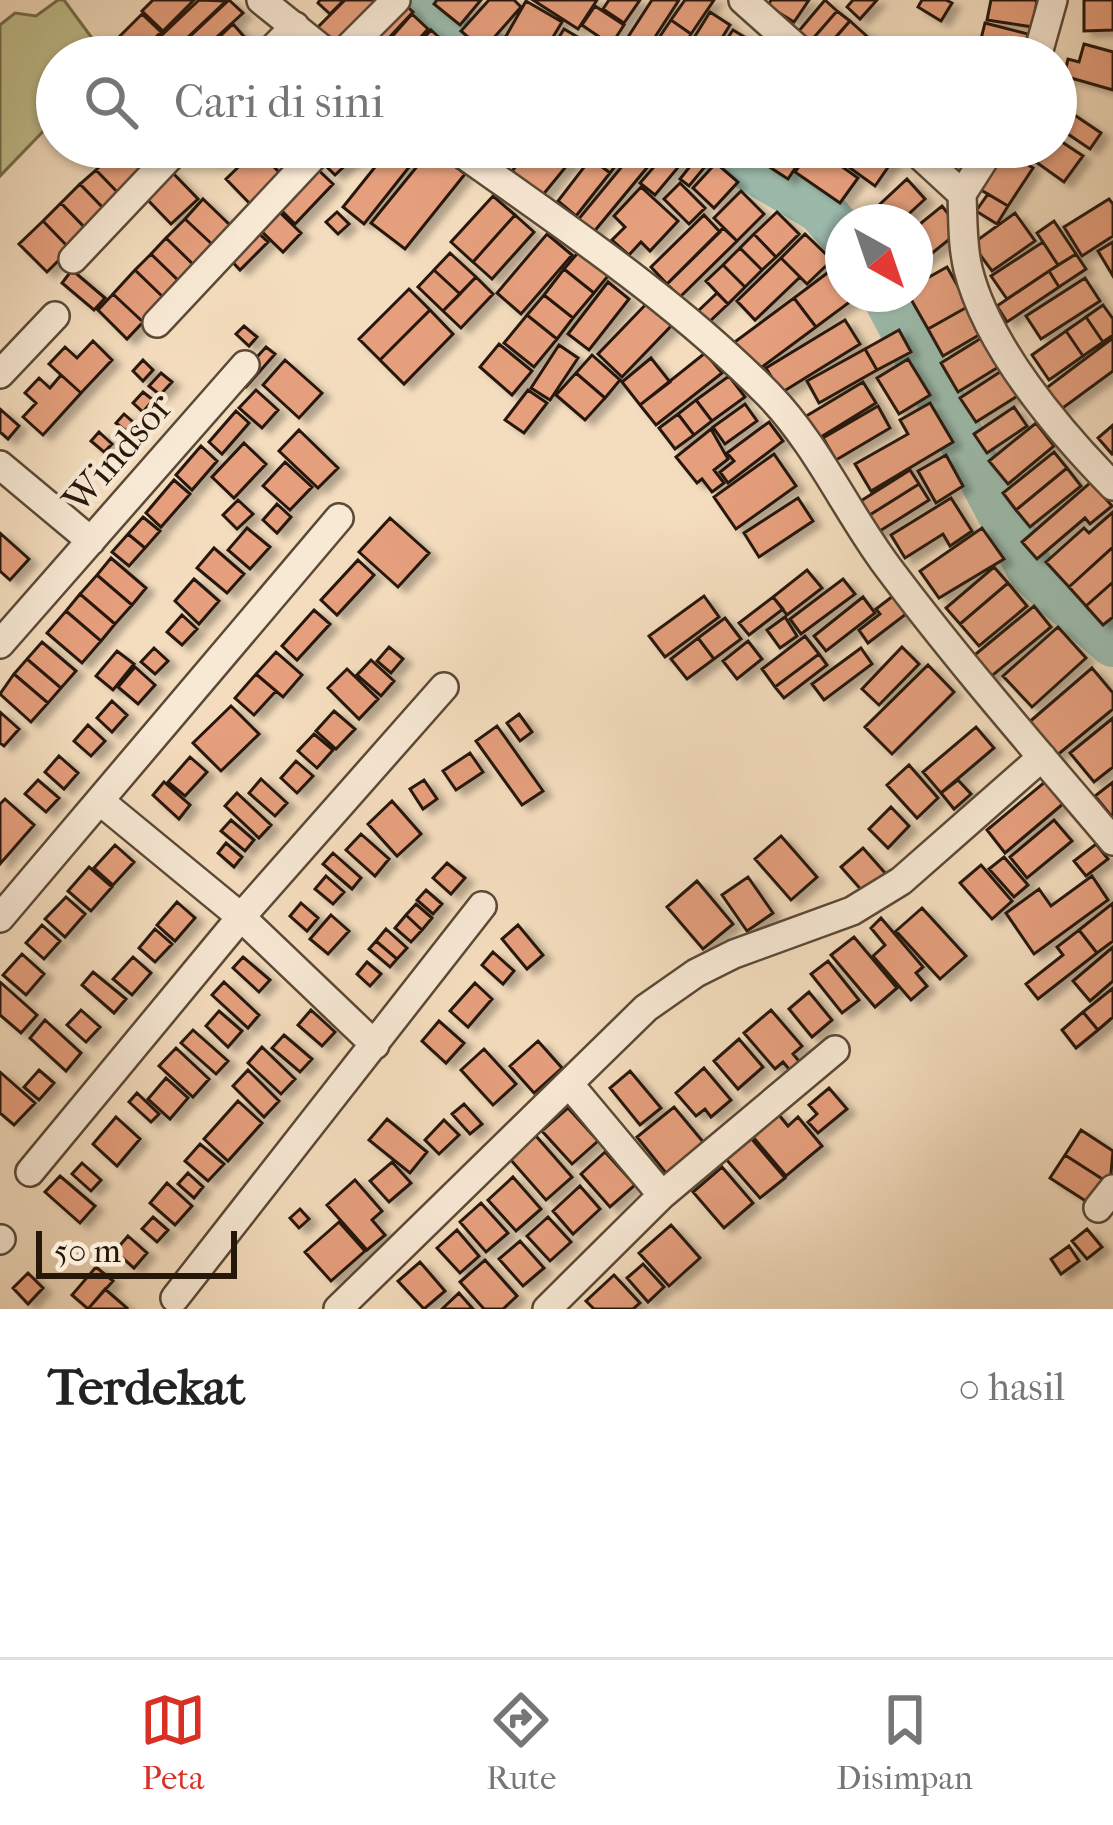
<!DOCTYPE html>
<html lang="id">
<style>
body{margin:0;font-family:"IM FELL French Canon",serif;background:#f6f6f6;color:#222}
.compass{position:absolute;left:825px;top:204px;width:108px;height:108px;border-radius:50%;background:#fff;box-shadow:0 3px 9px #0004;rotate:140deg}
.scale{position:absolute;left:36px;bottom:30px;width:201px;box-sizing:border-box;padding-left:12px;border:6px solid #261809;border-top:0;font-size:33px;line-height:42px;white-space:nowrap;color:#261809;-webkit-text-stroke:9px #f8e9d5;paint-order:stroke}
.list{margin:0;padding:0;list-style:none}
h2{display:flex;justify-content:space-between;align-items:center;height:156px;margin:0;padding:0 48px;font-size:51px}
h2 small{font-size:39px;font-weight:400;color:#767676}
.icon{flex:none;width:66px;height:66px;fill:none;stroke:currentColor;stroke-width:2;stroke-linecap:round;stroke-linejoin:round}
.map{position:relative;flex:none;width:1113px;height:1309px;overflow:hidden}
.search{position:absolute;background:#fff;box-shadow:0 3px 9px #0004;left:36px;right:36px;top:36px;height:132px;display:flex;align-items:center;gap:30px;box-sizing:border-box;padding:0 42px;border-radius:66px;color:#767676;font-size:45px}
.sheet{height:348px;background:#fff}
nav{display:flex;justify-content:space-around;align-items:center;box-sizing:border-box;height:168px;border-top:3px solid #e0e0e0;background:#fff;font-size:33px;color:#767676}
nav a{display:grid;justify-items:center;gap:6px}
nav .on{color:#d93025}
.map>svg:first-child{display:block}
</style>
<div class="map">
<svg width="1113" height="1309" viewBox="0 0 1113 1309">
<defs>
<filter id="shadow"><feDropShadow dx="8" dy="5" stdDeviation="3" flood-color="#0004"/></filter>
</defs>
<rect width="100%" height="100%" fill="#f4ddbe"/>
<filter id="stains"><feTurbulence type="fractalNoise" baseFrequency=".00167" numOctaves="4"/><feColorMatrix values="0 0 0 0 .2 0 0 0 0 .09 0 0 0 0 .02 0 0 0 .5 -.17"/></filter>
<radialGradient id="worn" r=".72"><stop offset=".6" stop-color="#630" stop-opacity="0"/><stop offset="1" stop-color="#630" stop-opacity=".3"/></radialGradient>
<path fill="#c1bf8d" stroke="#746c4b" stroke-width="3" d="M58 0H64L106 57H57V117L0 176V25L15 13 36 16Z"/>
<g fill="none" stroke-linecap="round" stroke-linejoin="round">
<path stroke="#9cbcae" stroke-width="48" d="M418 0 458 39 495 57
M715 147 820 209 843 235
M885 294 1032 572 1113 643"/>
</g>
<path fill="#e69f7d" stroke="#261809" stroke-width="3" filter="url(#shadow)" d="M153 0H194L163 31 142 11Z
M199 0 226 1 167 57H149L144 52Z
M229 0 243 13 195 57H168Z
M320 0H344L330 14 318 3Z
M345 0H390L338 51 316 29Z
M400 0 413 12 371 57H351Z
M437 0H481L460 25 434 4Z
M489 0H514L521 7 483 50 461 31Z
M533 0H597L578 29Z
M609 0H640L624 23 603 9Z
M652 0H679L642 57H615Z
M685 0H714L691 34 671 20Z
M771 0H809L794 22 768 6Z
M825 0 837 11 810 42 798 32Z
M853 0H877L860 19 847 7Z
M922 0H946L952 3 941 21 918 7Z
M991 0H1037L1033 27 987 20Z
M1084 0H1113V30L1084 31Z
M526 1 562 22 541 57H506L497 52Z
M595 6 624 25 611 45 582 25Z
M837 11 850 21 822 53 810 42Z
M710 12 730 25 710 57H682Z
M142 14 161 32 136 57 118 38Z
M412 14 428 29 403 57H374Z
M671 20 691 34 676 57H646Z
M850 21 870 39 854 57H838L827 47Z
M985 23 1028 34 1022 57 977 55Z
M233 24 262 57H198Z
M564 29 593 46 586 57H547Z
M431 30 445 43 433 57H407Z
M733 30 756 44 747 57H715Z
M873 41 892 57H860Z
M447 44 461 56 460 57H435Z
M1084 44 1113 52V90L1064 76 1068 59 1079 62Z
M1070 112 1101 133 1090 149 1059 128Z
M1056 138 1083 156 1064 182 1015 147H1056Z
M119 147 148 174 123 198 96 170Z
M122 147H176L148 174Z
M201 147H224L226 149 214 161Z
M259 147H271L280 156 271 164 285 178 254 208 226 179Z
M284 147H313L293 166 279 152Z
M324 147H365L335 175 315 155Z
M391 147H425L364 224 343 207Z
M499 147H524L515 159Z
M532 147H582L542 196 512 171Z
M592 147H630L610 173 586 155Z
M638 147 655 158 592 234 577 221Z
M671 147 685 159 655 195 640 183Z
M776 147H809L788 179 765 164Z
M813 147H834L841 152 834 161 858 178 840 203 795 172Z
M849 147H875L893 160 875 186 839 160Z
M932 147H989V149L940 167Z
M432 148 465 174 405 249 371 223Z
M1006 151 1033 168 1008 206 981 190Z
M699 155 708 163 689 186 680 179Z
M591 158 610 173 576 216 558 201Z
M716 163 738 182 714 208 693 188Z
M312 164 333 184 295 224 274 203Z
M169 169 198 199 171 224 143 195Z
M96 170 123 198 108 213 80 184Z
M907 179 925 199 900 222H865L863 220Z
M680 183 705 208 689 224 664 199Z
M80 184 108 213 89 232 61 203Z
M641 187 678 221 650 251 641 242 629 255 612 240 625 227 614 216Z
M741 191 764 214 737 241 714 218Z
M988 194 1008 206 997 224 976 211Z
M493 196 515 215 473 262 451 242Z
M203 199 233 228 215 247 185 219Z
M1109 199 1113 204V236L1082 256 1064 227Z
M61 203 89 232 70 249 43 221Z
M271 204 301 233 283 252 254 224Z
M942 206 961 230 921 262 915 254V228Z
M337 212 349 224 338 234 326 222Z
M777 212 799 234 776 257 754 234Z
M1015 213 1035 241 992 271 972 244Z
M515 215 534 232 492 279 473 262Z
M704 215 720 232 667 284 651 267Z
M185 219 215 247 196 267 166 238Z
M43 221 70 249 47 272 19 244Z
M1054 221 1076 254 1058 265 1037 233Z
M253 228 268 242 240 270 226 255Z
M723 228 737 241 680 297 667 284Z
M547 234 572 255 521 314 497 293Z
M754 234 776 257 762 270 740 248Z
M805 234 832 260 807 284 781 258Z
M166 238 196 267 181 283 151 254Z
M1043 242 1058 265 1007 299 991 276Z
M1113 242V276L1098 251Z
M582 248 612 271 594 293 564 269Z
M740 248 762 270 745 287 723 265Z
M450 253 476 277 460 294 434 270Z
M151 254 181 283 165 299 135 270Z
M1076 254 1086 269 1059 287 1049 271Z
M781 258 800 277 755 320 737 301Z
M723 265 745 287 728 304 706 281Z
M947 267 969 306 928 329 908 294H915V285Z
M564 269 594 293 573 318 544 295Z
M72 270 105 298 94 310 62 283Z
M135 270 165 299 143 322 113 294Z
M434 270 460 294 443 311 418 287Z
M830 271 851 301 816 327 794 298Z
M1049 271 1059 287 1007 322 997 306Z
M476 277 493 294 461 328 443 311Z
M1085 278 1100 301 1041 339 1026 316Z
M608 282 629 299 589 350 568 334Z
M409 289 430 310 380 360 359 339Z
M717 293 728 304 707 324 696 313Z
M113 294 143 322 127 339 98 310Z
M544 295 573 318 557 339 527 315Z
M794 298 816 327 754 373 732 344Z
M649 301 673 324 622 377 598 354Z
M1103 305 1113 319V335L1103 342 1086 317Z
M969 306 984 332 943 356 928 329Z
M430 310 453 334 404 384 380 360Z
M527 315 557 339 534 367 504 343Z
M1086 317 1103 342 1083 356 1066 331Z
M845 320 860 344 781 393 766 368Z
M244 326 257 337 249 346 236 334Z
M899 330 911 352 877 370 865 349Z
M1066 331 1083 356 1049 380 1032 355Z
M983 337 1000 366 958 392 941 363Z
M1113 338V371L1056 413 1041 392Z
M93 341 112 360 81 393 49 364 65 347 77 358Z
M499 344 532 371 512 395 480 367Z
M559 345 578 358 550 400 531 388Z
M266 347 275 354 246 387 237 379Z
M865 349 877 370 819 403 807 381Z
M705 353 722 373 656 425 640 405Z
M592 355 620 380 605 398 576 373Z
M651 358 670 382 640 405 622 382Z
M908 359 930 395 899 414 877 378Z
M143 360 153 370 143 381 133 371Z
M285 360 322 393 299 418 263 385Z
M1003 370 1019 395 976 422 960 398Z
M161 373 172 382 160 395 149 386Z
M576 373 605 398 585 420 556 395Z
M61 375 81 393 43 435 23 417 36 403 25 393 39 378 50 388Z
M729 376 745 397 712 421 696 400Z
M863 382 876 403 816 440 803 418Z
M256 390 278 410 262 428 239 408Z
M528 390 547 403 524 433 505 420Z
M143 392 153 400 143 412 133 403Z
M696 400 712 421 694 435 678 414Z
M930 403 953 442 871 491 855 464 908 434 900 420Z
M745 404 757 421 725 444 713 427Z
M878 406 890 428 836 460 823 438Z
M1014 407 1027 426 987 453 974 434Z
M0 409 19 426 8 439 0 432Z
M236 411 249 423 222 454 209 442Z
M124 414 133 422 126 431 116 423Z
M678 414 694 435 675 449 659 428Z
M769 422 783 441 728 483 720 472 734 461 727 453Z
M1036 423 1054 446 1008 484 989 461Z
M1113 425V453L1112 454 1098 438Z
M711 429 728 459 714 470 724 483 712 492 702 479 697 483 676 457Z
M299 430 338 468 318 488 279 451Z
M99 432 112 444 104 452 91 441Z
M244 443 266 464 234 498 212 477Z
M201 446 217 461 192 490 176 475Z
M1054 452 1067 468 1016 510 1003 493Z
M774 454 796 486 736 529 714 497Z
M946 455 963 486 936 503 918 471Z
M285 462 312 487 290 510 263 486Z
M1067 468 1081 486 1030 527 1016 510Z
M910 470 919 484 865 518 856 504Z
M174 480 190 494 161 527 146 513Z
M1091 482 1112 506 1090 524 1085 518 1037 559 1022 542Z
M919 484 929 500 875 534 865 518Z
M798 498 813 521 759 557 744 533Z
M951 498 972 531 950 546 943 534 905 558 891 535Z
M238 500 253 514 237 529 223 515Z
M277 504 291 517 277 533 263 520Z
M1113 512V547L1069 587 1046 562 1084 528 1089 533Z
M143 517 160 531 145 548 128 534Z
M390 518 429 553 398 587 359 552Z
M247 528 270 547 250 569 228 550Z
M982 528 1004 559 939 598 920 571Z
M0 533 29 559 10 580 0 571Z
M128 534 145 548 129 566 112 552Z
M1113 547V582L1086 606 1069 587Z
M214 548 244 574 227 593 197 568Z
M111 558 146 588 132 605 97 575Z
M358 560 374 575 337 615 321 600Z
M994 567 1008 583 960 624 946 608Z
M807 570 822 588 787 615 773 597Z
M97 575 132 605 115 624 80 594Z
M194 579 219 601 199 624 175 601Z
M843 579 855 594 801 634 790 619Z
M1113 582V617L1103 625 1086 606Z
M1008 583 1027 606 979 646 960 624Z
M80 594 115 624 101 641 66 611Z
M704 596 719 617 665 657 649 636Z
M893 596 906 614 868 643 859 630 880 614 876 609Z
M773 597 783 609 749 635 739 623Z
M863 597 875 613 826 651 814 636Z
M1034 606 1051 627 988 679 971 658Z
M314 610 330 624 297 660 282 646Z
M66 611 101 641 82 663 47 633Z
M182 615 197 629 182 645 167 632Z
M785 617 797 636 780 648 767 630Z
M725 618 741 639 714 659 698 638Z
M1058 627 1086 658 1032 707 1003 676Z
M805 636 819 654 775 687 762 669Z
M698 638 714 659 687 679 671 659Z
M748 641 762 659 737 679 723 661Z
M42 642 76 671 61 688 27 659Z
M389 647 403 659 391 673 377 661Z
M902 647 919 664 879 705 862 689Z
M154 648 168 661 155 674 141 662Z
M861 648 872 664 824 700 812 684Z
M117 651 134 664 113 690 96 676Z
M276 652 302 675 283 697 256 674Z
M819 654 827 665 784 698 775 687Z
M27 659 61 688 48 703 14 674Z
M371 660 394 681 381 696 357 675Z
M928 665 954 692 892 754 865 727Z
M135 667 155 685 138 704 118 687Z
M1092 668 1113 693V709L1055 757 1027 724Z
M347 669 378 699 359 719 328 688Z
M14 674 48 703 31 722 0 694Z
M256 674 276 691 254 715 235 698Z
M112 701 127 715 112 732 97 718Z
M231 706 259 734 221 771 193 743Z
M334 711 355 729 336 749 316 731Z
M0 712 19 729 4 746 0 743Z
M519 714 532 732 520 741 507 723Z
M1113 718V767L1094 782 1070 753Z
M88 725 105 741 91 756 74 741Z
M497 726 543 791 522 805 476 741Z
M976 727 994 748 941 793 923 772Z
M314 734 333 750 317 768 298 751Z
M470 753 483 772 456 790 443 771Z
M59 756 78 773 64 789 45 772Z
M190 757 207 772 185 796 168 782Z
M296 761 313 776 297 793 281 778Z
M909 765 938 798 917 818 887 785Z
M261 779 287 803 275 816 249 793Z
M38 780 59 798 46 812 25 794Z
M424 780 437 799 423 809 410 789Z
M958 780 971 794 954 809 941 793Z
M1046 781 1064 803 1005 853 987 830Z
M164 782 190 805 179 819 153 795Z
M1113 782V818L1095 796Z
M237 793 271 825 259 838 225 806Z
M5 799 34 825 0 864V804Z
M392 801 421 834 397 856 368 824Z
M891 807 909 826 888 848 869 829Z
M231 820 254 840 245 851 221 831Z
M1054 820 1072 841 1027 878 1010 857Z
M361 834 389 859 375 876 346 850Z
M781 836 817 877 791 900 755 859Z
M226 843 242 857 234 867 218 853Z
M1096 844 1108 859 1086 876 1074 861Z
M115 845 134 862 113 885 94 868Z
M863 848 886 874 864 893 841 867Z
M333 853 361 878 352 889 323 864Z
M1004 857 1028 885 1014 897 989 869Z
M447 863 465 878 451 894 433 878Z
M981 865 1012 901 992 919 960 883Z
M89 867 112 887 91 911 68 891Z
M326 876 344 892 333 904 315 889Z
M1092 876 1108 900 1034 954 1006 913 1039 889 1051 906Z
M748 877 773 913 747 931 722 895Z
M697 881 733 924 703 949 667 907Z
M426 890 442 904 433 914 417 900Z
M66 897 85 914 65 937 45 919Z
M177 902 195 918 175 941 157 925Z
M301 903 318 918 307 931 290 916Z
M1113 903V941L1097 953 1079 930Z
M416 904 432 918 422 930 406 915Z
M922 908 966 956 940 979 896 931Z
M331 915 349 931 328 954 310 939Z
M406 915 422 930 411 942 395 928Z
M881 918 923 967 916 973 927 986 911 1000 873 956 885 945 871 928Z
M42 925 60 941 44 959 26 943Z
M518 925 543 955 527 969 502 939Z
M155 929 172 944 155 962 139 948Z
M386 929 407 948 397 959 376 941Z
M1079 930 1097 953 1038 999 1026 984 1063 955 1057 947Z
M854 937 897 988 875 1007 831 955Z
M376 941 397 959 390 967 369 949Z
M1113 947V981L1090 1001 1073 981Z
M493 952 514 971 503 984 482 965Z
M22 954 44 974 26 995 3 975Z
M133 957 151 973 132 995 113 979Z
M243 957 270 980 259 992 233 968Z
M828 961 859 1000 842 1013 811 974Z
M367 962 381 974 370 986 357 974Z
M93 972 126 999 114 1013 82 985Z
M0 982 37 1015 21 1033 0 1015Z
M224 982 259 1015 248 1028 212 995Z
M475 983 492 999 468 1027 450 1011Z
M1113 988V1017L1098 1030 1083 1012Z
M809 992 832 1020 812 1037 789 1009Z
M81 1010 100 1027 86 1042 67 1025Z
M311 1010 335 1032 322 1046 298 1025Z
M771 1010 802 1046 793 1054 803 1066 794 1075 783 1062 775 1069 744 1033Z
M219 1011 242 1031 228 1047 206 1026Z
M1083 1012 1098 1030 1076 1048 1062 1030Z
M45 1020 81 1053 66 1071 30 1038Z
M439 1021 464 1043 446 1063 422 1041Z
M193 1030 228 1061 216 1074 181 1043Z
M284 1035 312 1059 300 1072 272 1048Z
M739 1039 763 1067 738 1089 714 1061Z
M538 1041 562 1068 534 1093 510 1066Z
M262 1047 295 1079 281 1094 248 1063Z
M176 1048 209 1079 193 1097 159 1066Z
M484 1049 516 1084 493 1105 461 1070Z
M704 1068 731 1100 711 1117 705 1109 696 1116 676 1093Z
M39 1070 54 1083 39 1100 24 1087Z
M248 1070 279 1101 264 1117 233 1086Z
M630 1071 661 1108 640 1125 610 1088Z
M0 1072 35 1103 14 1125 0 1113Z
M166 1078 188 1098 170 1119 148 1099Z
M829 1088 847 1109 818 1133 808 1122 817 1114 809 1105Z
M137 1093 159 1114 151 1122 129 1102Z
M238 1101 262 1123 228 1161 204 1139Z
M464 1104 482 1124 470 1134 452 1114Z
M674 1107 704 1143 666 1173 637 1137Z
M568 1108 598 1141 572 1164 542 1131Z
M774 1109 788 1126 798 1117 822 1146 786 1176 748 1131Z
M116 1117 140 1139 117 1166 93 1144Z
M387 1119 427 1152 410 1173 369 1140Z
M444 1120 459 1135 439 1154 425 1140Z
M1081 1130 1113 1151 1110 1184 1065 1155Z
M536 1136 572 1177 546 1200 510 1159Z
M750 1137 785 1178 760 1198 725 1158Z
M200 1144 224 1164 208 1181 185 1161Z
M605 1152 635 1185 610 1207 581 1174Z
M1065 1155 1110 1184 1095 1207 1050 1178Z
M392 1162 411 1183 389 1202 370 1181Z
M82 1163 101 1180 91 1191 72 1174Z
M722 1167 753 1203 724 1228 693 1192Z
M188 1173 203 1187 194 1198 178 1184Z
M60 1176 95 1206 80 1223 45 1192Z
M513 1177 541 1209 516 1231 488 1200Z
M355 1180 382 1211 372 1220 385 1235 367 1250 327 1205Z
M167 1183 192 1206 175 1225 150 1203Z
M580 1186 600 1209 573 1234 553 1211Z
M481 1203 508 1233 486 1252 460 1222Z
M300 1209 309 1219 299 1228 290 1218Z
M153 1217 168 1230 157 1242 142 1229Z
M548 1217 571 1242 550 1261 527 1236Z
M339 1222 365 1251 331 1281 305 1252Z
M671 1225 700 1258 669 1286 639 1253Z
M1087 1229 1102 1247 1087 1259 1072 1241Z
M457 1230 479 1256 460 1273 437 1248Z
M128 1236 147 1253 134 1268 115 1251Z
M520 1241 544 1268 523 1286 499 1259Z
M1069 1246 1079 1261 1061 1274 1051 1259Z
M485 1260 517 1296 503 1309H484L460 1282Z
M420 1262 445 1291 424 1309 398 1281Z
M643 1264 664 1287 648 1302 627 1278Z
M96 1267 113 1281 88 1309 72 1295Z
M28 1273 43 1288 28 1304 13 1288Z
M614 1275 640 1303 633 1309H594L586 1301Z
M105 1289 127 1308 126 1309H88Z
M459 1293 473 1309H442Z"/>
<g fill="none" stroke-linecap="round" stroke-linejoin="round">
<g stroke="#5a4936" stroke-width="32">
<path id="street" d="M261 0 332 57
M743 0 807 57
M265 57 295 26
M339 57 396 0
M1037 57 1053 0
M453 147C562 225 673 298 768 394 817 444 846 511 887 566 958 661 1036 750 1113 841
M911 147 962 194C963 218 962 244 968 269 987 346 1058 430 1113 486
M962 194 992 147
M73 259 179 147
M157 323 322 147
M0 374 55 316
M0 465 91 541
M0 644 245 365
M100 801 241 917 375 1045
M0 918 339 518
M30 1172 241 917 444 687
M662 1195 835 1050
M1098 1208 1113 1189
M0 1240 1 1239
M175 1298 482 906
M338 1309 646 1008 696 973 734 954 852 911 901 881 1042 757
M547 1309 662 1195 570 1085"/>
</g>
<use href="#street" stroke="#f8e9d5" stroke-width="27"/>
</g>
<g text-anchor="middle" stroke-width="9" stroke-linejoin="round" paint-order="stroke">
<g font-size="39" fill="#261809" stroke="#f8e9d5">
<text transform="translate(117 452) rotate(-49)" y="14">Windsor</text>
</g>
</g>
<rect width="100%" height="100%" filter="url(#stains)"/>
<rect width="100%" height="100%" fill="url(#worn)"/>
</svg>
<svg class="compass" viewBox="-18 -18 36 36"><path d="M0-13l5 13h-10z" fill="#e53935"/><path d="M0 13l5-13h-10z" fill="#767676"/></svg>
<div class="scale">50 m</div>
<div class="search"><svg class="icon" aria-label="search" viewBox="0 0 24 24"><circle cx="10" cy="10" r="6"/><path d="M15 15l6 6"/></svg>Cari di sini</div>
</div>
<section class="sheet">
<h2>Terdekat<small>0 hasil</small></h2>
<ul class="list">
</ul>
</section>
<nav>
<a class="on"><svg class="icon" aria-label="map" viewBox="0 0 24 24"><path d="M3 6l6-2 6 2 6-2v14l-6 2-6-2-6 2zM9 4v14M15 6v14"/></svg>Peta</a>
<a><svg class="icon" aria-label="directions" viewBox="0 0 24 24"><path d="M12 3l9 9-9 9-9-9zM9 14v-3h6M13 9l2 2-2 2"/></svg>Rute</a>
<a><svg class="icon" aria-label="saved" viewBox="0 0 24 24"><path d="M7 4h10v16l-5-4-5 4z"/></svg>Disimpan</a>
</nav>
